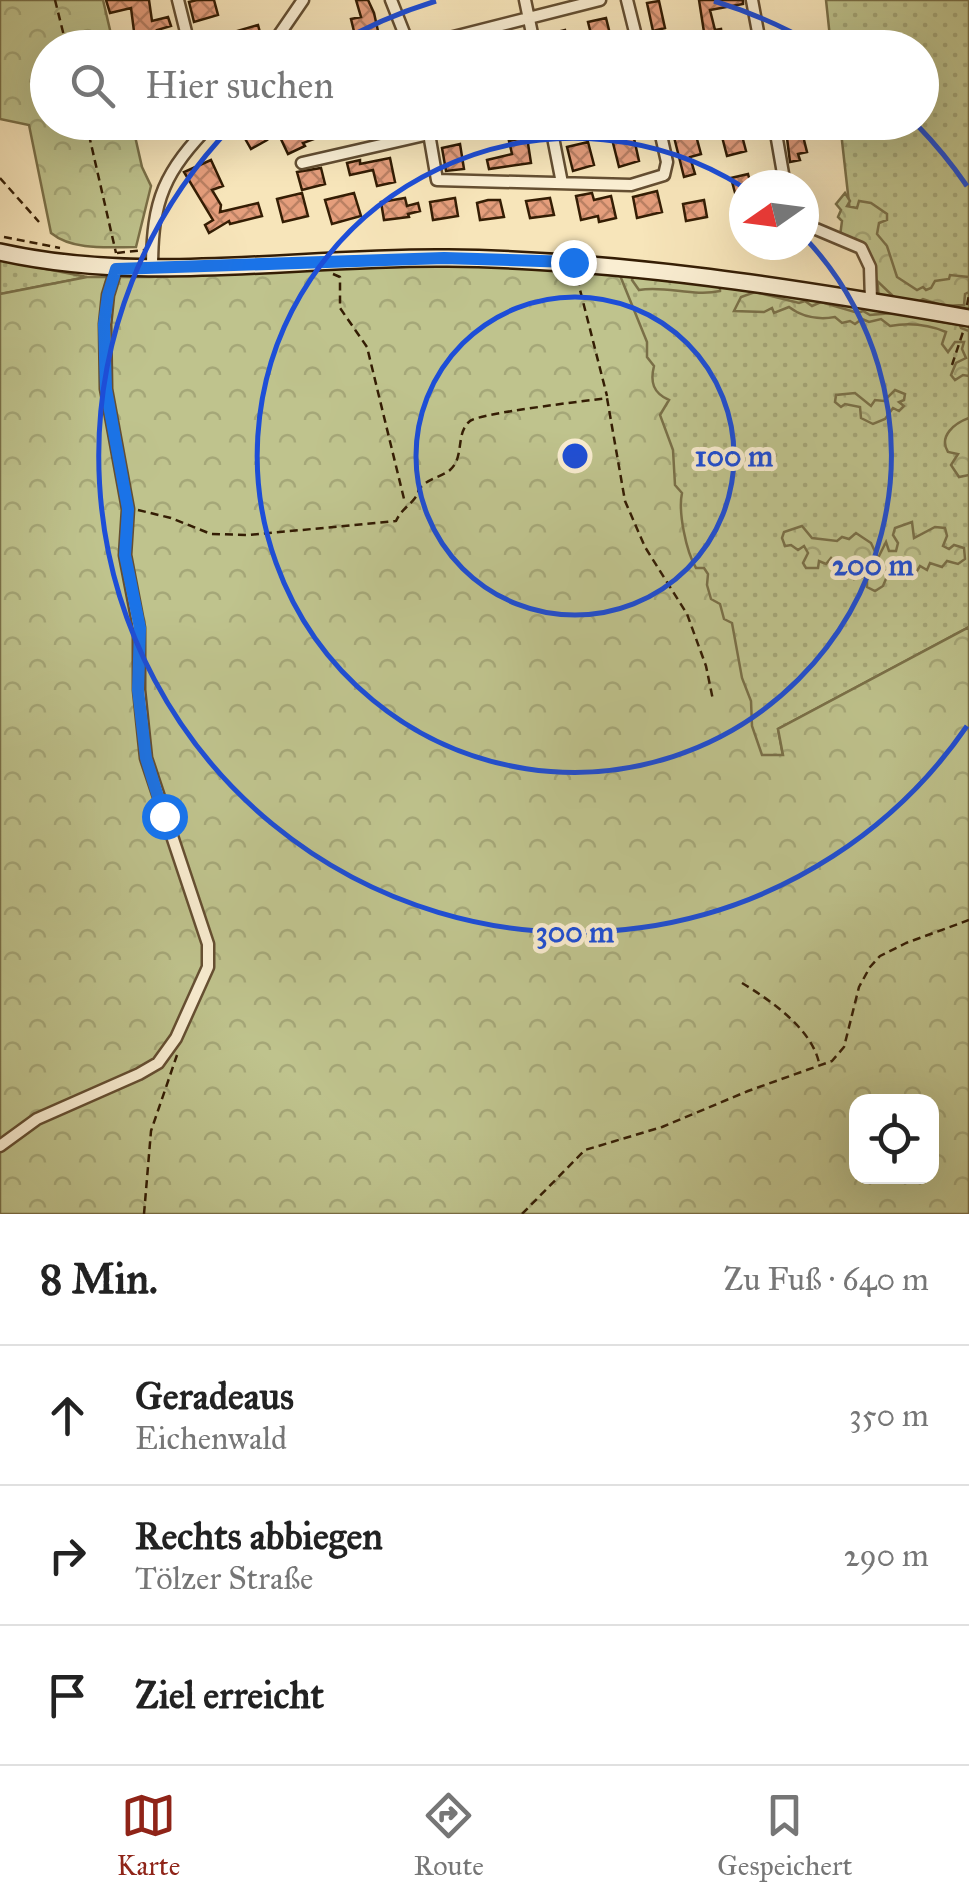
<!DOCTYPE html>
<html lang="de">
<meta charset="utf-8">
<style>
body{margin:0;font-family:"IM FELL Great Primer",serif;background:#f2f2f2;color:#222}
.controls{position:absolute;right:30px;bottom:30px;display:grid;overflow:hidden;border-radius:20px;box-shadow:0 10px 40px #0002}
.controls button{width:90px;height:90px;display:grid;place-items:center;padding:0;border:0;border-bottom:2px solid #e0e0e0;background:#fff;color:#222;font:50px sans-serif}
.compass{position:absolute;left:729px;top:170px;width:90px;height:90px;border-radius:50%;background:#fff;box-shadow:0 10px 40px #0002;rotate:256deg}
.stop{position:absolute;width:30px;height:30px;margin:-22px;border:8px solid #1a73e8;border-radius:50%;background:#fff}
.stop.end{background:#1a73e8;border-color:#fff;box-shadow:0 2px 10px #0008}
.list{margin:0;padding:0;list-style:none}
h2{display:flex;justify-content:space-between;align-items:center;height:130px;margin:0;padding:0 40px;font-size:42px}
h2 small{font-size:32px;font-weight:400;color:#767676}
.list li{display:grid;grid-template-columns:65px 1fr auto;gap:30px;align-items:center;box-sizing:border-box;height:140px;padding:0 40px;border-top:2px solid #e0e0e0}
.list b{display:block;font-size:38px;white-space:nowrap}
.list p{margin:0;font-size:32px;white-space:nowrap;color:#767676}
.list em{font-size:32px;font-style:normal;color:#767676}
.icon{flex:none;width:55px;height:55px;fill:none;stroke:currentColor;stroke-width:2;stroke-linecap:round;stroke-linejoin:round}
.map{position:relative;flex:none;width:969px;height:1214px;overflow:hidden}
.search{position:absolute;background:#fff;box-shadow:0 10px 40px #0002;left:30px;right:30px;top:30px;height:110px;display:flex;align-items:center;gap:25px;box-sizing:border-box;padding:0 35px;border-radius:55px;color:#767676;font-size:38px}
.sheet{height:550px;background:#fff}
nav{display:flex;justify-content:space-around;align-items:center;box-sizing:border-box;height:140px;border-top:2px solid #e0e0e0;background:#fff;font-size:28px;color:#767676}
nav a{display:grid;justify-items:center;gap:5px}
nav .on{color:#8f2418}
.map>svg:first-child{display:block}
</style>
<div class="map">
<svg width="969" height="1214" viewBox="0 0 969 1214">
<defs>
<pattern id="grass-dots" width="8" height="8" patternUnits="userSpaceOnUse" patternTransform="scale(2.5)"><rect width="8" height="8" fill="#bfc38d"/><path d="M2 2h.1M6 6h.1" fill="none" stroke="#a5a778" stroke-width="1.8" stroke-linecap="round"/></pattern>
<pattern id="forest-crowns" width="20" height="18" patternUnits="userSpaceOnUse" patternTransform="scale(2.5)"><rect width="20" height="18" fill="#bfc38d"/><path d="M2 6a3 3 0 1 1 6 0M12 15a3 3 0 1 1 6 0" fill="none" stroke="#a5a778"/></pattern>
<pattern id="building-cross-hatch" width="8" height="8" patternUnits="userSpaceOnUse" patternTransform="scale(2.5)"><rect width="8" height="8" fill="#e59e7c"/><path d="M0 0l8 8M0 8l8-8" fill="none" stroke="#ba8063"/></pattern>
</defs>
<rect width="100%" height="100%" fill="#f7e5ba"/>
<filter id="stains"><feTurbulence type="fractalNoise" baseFrequency=".002" numOctaves="4"/><feColorMatrix values="0 0 0 0 .2 0 0 0 0 .09 0 0 0 0 .02 0 0 0 .5 -.17"/></filter>
<radialGradient id="worn" r=".72"><stop offset=".6" stop-color="#630" stop-opacity="0"/><stop offset="1" stop-color="#630" stop-opacity=".3"/></radialGradient>
<path fill="url(#grass-dots)" stroke="#7a7048" stroke-width="2.5" d="M826 0H969V627L778 729 783 756 759 765 688 554 619 273 879 299 876 266 851 221 840 123 922 122V48L831 47Z
M0 260 87 277 0 294Z"/>
<path fill="url(#forest-crowns)" stroke="#7a7048" stroke-width="2.5" fill-rule="evenodd" d="M0 0H103L114 47 48 48V122L132 123 142 167 151 186 136 247C109 247 73 251 51 233L29 125 0 119Z
M845 193 850 201 847 206 857 208 859 201 871 203 887 214V220L879 223 877 234 887 246 897 277 917 290 923 287 926 290 931 288 935 281 949 279 950 275 969 277V292L965 294 964 305 944 306 923 299 918 302 895 298 875 279 872 262 840 236 842 221 838 217 841 210 836 204Z
M447 263 619 273 647 342V357L654 366C650 382 653 393 669 400L660 415 673 450 675 485 682 493C678 512 686 551 696 568H704L708 574 707 585 711 599 720 604 724 619 732 623 742 678 751 701 752 726 762 755H783L778 729 969 627V1214H0V294L87 277H151ZM856 1102H932V1176H856Z
M634 274 720 284V291C693 297 665 285 639 290L632 280Z
M755 292 799 303 805 301 812 306 821 302 858 313 863 311 870 315 893 313 954 324 958 321 961 328 969 331V376L963 375 955 380 951 375 956 363 966 358 962 349 964 342H955L948 352 942 344 946 332C927 324 907 323 890 326L881 319 869 322 862 319 855 324 850 321 842 323 835 317C819 320 802 317 789 307L774 313 772 308 764 312 734 311 741 297Z
M895 390 905 394 904 400 899 402 904 406 899 411 893 408 885 419 873 424 861 418 860 407 845 404 841 407 835 402 836 395 855 393 871 406 875 400 884 401Z
M969 418V475L959 477 951 465 958 454 948 452C938 436 955 423 969 418Z
M912 522 914 538 935 527 945 528 947 536 943 546 949 549 954 545 964 548 965 559 958 564 947 561 942 567 930 563 927 570 920 566 914 576 909 577 906 570 891 567 883 586 875 591 867 587V576L854 579 851 571 839 568 831 558 826 564 819 561 818 568H806L803 563 808 553 804 546 798 550 791 545 785 546 782 538 784 532 802 526 812 538 837 541 842 537 849 539 856 533 871 543 878 558 886 542 889 551H896L898 543 893 535 895 528Z"/>
<path fill="url(#building-cross-hatch)" stroke="#341d04" stroke-width="2.5" d="M106 0H149L152 21 168 17 171 26 157 30 160 41 136 47 131 8 110 13Z
M197 0H214L218 15 194 22 189 2Z
M356 0H368L374 13 378 31 370 33 374 48H358L351 19 361 17Z
M699 0H743V4L710 10 715 30 721 29 724 48H700L698 33 704 32Z
M659 1 665 28 653 31 647 3Z
M606 18 611 38 593 42 588 22Z
M258 25 262 40 235 48H206L238 34 237 31Z
M565 30 569 48H547L545 35Z
M248 122H257L267 140 251 149 239 128Z
M283 122H326L330 133 303 143 305 146 288 154 280 137 288 133Z
M785 122H806L809 134 803 136 807 152 798 154 800 160 790 162Z
M739 124 746 151 727 156 720 129Z
M694 128 701 154 690 157 695 174 684 177 673 133Z
M633 134 639 161 619 167 612 139Z
M527 137 531 163 489 169 487 160 512 154 509 141Z
M588 142 594 165 573 171 567 147Z
M460 144 464 169 446 171 442 148Z
M390 158 395 182 377 186 373 170 350 175 347 163 360 160V164Z
M211 160 223 186 212 190 221 205 220 212 258 203 262 216 230 224 229 221 209 233 205 225 213 220 184 172Z
M321 168 325 184 302 190 297 172Z
M748 174 751 185H744V214L741 215 731 178Z
M657 191 662 212 637 218 633 197Z
M302 193 308 216 283 222 277 199Z
M354 193 361 216 332 224 325 200Z
M592 193 594 200 611 196 616 218 599 222 598 216 581 220 576 196Z
M405 198 407 206 418 203 420 211 408 214 409 217 384 220 381 202Z
M455 198 458 216 433 220 430 202Z
M550 198 554 215 530 218 526 201Z
M488 200H500L504 217 480 220 477 203Z
M704 200 707 217 686 221 683 204Z"/>
<g fill="none" stroke-linecap="round" stroke-linejoin="round">
<g stroke="#654f32" stroke-width="10">
<path id="service" d="M273 122 277 132"/>
</g>
<g stroke="#654f32" stroke-width="15">
<path id="minor" d="M178 0 190 48
M391 0 410 48
M525 0 535 48
M627 0 639 48
M752 0 761 48
M270 48 303 0
M410 48 600 0
M427 122 437 180 631 185 664 175 667 162 658 122
M550 122 562 183
M774 122 785 185
M302 163 429 134
M804 224 861 248 870 267 871 301
M152 269C152 199 164 172 213 122
M0 1146 37 1119 139 1074 158 1063 176 1038 208 967V944L146 758 139 690V628L125 555 128 509 106 389 105 324 108 295 116 269"/>
</g>
<g stroke="#341d04" stroke-width="20">
<path id="secondary" d="M0 252C148 285 298 256 448 258 623 260 796 288 969 318"/>
</g>
<path stroke="#341d04" stroke-width="2.5" stroke-dasharray="8 5" stroke-linecap="butt" d="M55 0 67 48
M86 122 116 253
M0 178 39 222
M4 237 60 248
M117 253 144 250
M333 274 340 277V308L367 347 405 503
M577 278 607 396
M967 305 969 295
M952 365 963 332
M138 510 171 518 211 534 249 535 396 521C401 510 409 506 415 498 422 489 414 493 423 485 431 478 443 476 450 470 465 457 455 433 470 421 480 413 586 401 607 398L625 501 645 547 687 614 706 666 713 700
M742 983C770 1000 812 1029 819 1063
M144 1214 151 1131 177 1055
M522 1214 585 1150 662 1127 748 1091 832 1061 844 1047 859 987 870 967 880 956 906 943 969 920"/>
<use href="#service" stroke="#faeed2" stroke-width="5"/>
<use href="#minor" stroke="#faeed2" stroke-width="10"/>
<use href="#secondary" stroke="#faeed2" stroke-width="15"/>
</g>
<g fill="none" stroke-linecap="round" stroke-linejoin="round">
<path stroke="#1a73e8" stroke-width="12" d="M164 816 146 758 138 690 140 628 125 555 128 509 106 389 104 324 108 295 116 269 444 258 573 262"/>
</g>
<g fill="none" stroke="#1d4ed8" stroke-width="5">
<circle cx="575" cy="456" r="159"/>
<path d="M805 238A317 317 0 1 1 743 187"/>
<path d="M967 726A476 476 0 1 1 233 125M333 46A476 476 0 0 1 436 1M714 1A476 476 0 0 1 817 46M917 125A476 476 0 0 1 967 186"/>
</g>
<circle cx="575" cy="456" r="15" fill="#1d4ed8" stroke="#faeed2" stroke-width="5"/>
<g font-size="30" text-anchor="middle" font-weight="bold" fill="#1d4ed8" stroke="#faeed2" stroke-width="9" stroke-linejoin="round" paint-order="stroke">
<text x="734" y="466">100 m</text>
<text x="873" y="575">200 m</text>
<text x="575" y="942">300 m</text>
</g>
<rect width="100%" height="100%" filter="url(#stains)"/>
<rect width="100%" height="100%" fill="url(#worn)"/>
</svg>
<div class="controls">
<button><svg class="icon" aria-label="locate" viewBox="0 0 24 24"><circle cx="12" cy="12" r="6"/><path d="M12 2v4M12 18v4M2 12h4M18 12h4"/></svg></button>
</div>
<svg class="compass" viewBox="-18 -18 36 36"><path d="M0-13l5 13h-10z" fill="#e53935"/><path d="M0 13l5-13h-10z" fill="#767676"/></svg>
<div class="stop" style="left:164px;top:816px"></div>
<div class="stop end" style="left:573px;top:262px"></div>
<div class="search"><svg class="icon" aria-label="search" viewBox="0 0 24 24"><circle cx="10" cy="10" r="6"/><path d="M15 15l6 6"/></svg>Hier suchen</div>
</div>
<section class="sheet">
<h2>8 Min.<small>Zu Fuß · 640 m</small></h2>
<ul class="list">
<li><svg class="icon" aria-label="ahead" viewBox="0 0 24 24"><path d="M12 20V5M6 11l6-6 6 6"/></svg><div><b>Geradeaus</b><p>Eichenwald</p></div><em>350 m</em></li>
<li><svg class="icon" aria-label="right" viewBox="0 0 24 24"><path d="M7 20v-9h11M14 6l5 5-5 5"/></svg><div><b>Rechts abbiegen</b><p>Tölzer Straße</p></div><em>290 m</em></li>
<li><svg class="icon" aria-label="arrive" viewBox="0 0 24 24"><path d="M6 21V4h12l-3 4 3 4H6"/></svg><div><b>Ziel erreicht</b></div></li>
</ul>
</section>
<nav>
<a class="on"><svg class="icon" aria-label="map" viewBox="0 0 24 24"><path d="M3 6l6-2 6 2 6-2v14l-6 2-6-2-6 2zM9 4v14M15 6v14"/></svg>Karte</a>
<a><svg class="icon" aria-label="directions" viewBox="0 0 24 24"><path d="M12 3l9 9-9 9-9-9zM9 14v-3h6M13 9l2 2-2 2"/></svg>Route</a>
<a><svg class="icon" aria-label="saved" viewBox="0 0 24 24"><path d="M7 4h10v16l-5-4-5 4z"/></svg>Gespeichert</a>
</nav>
